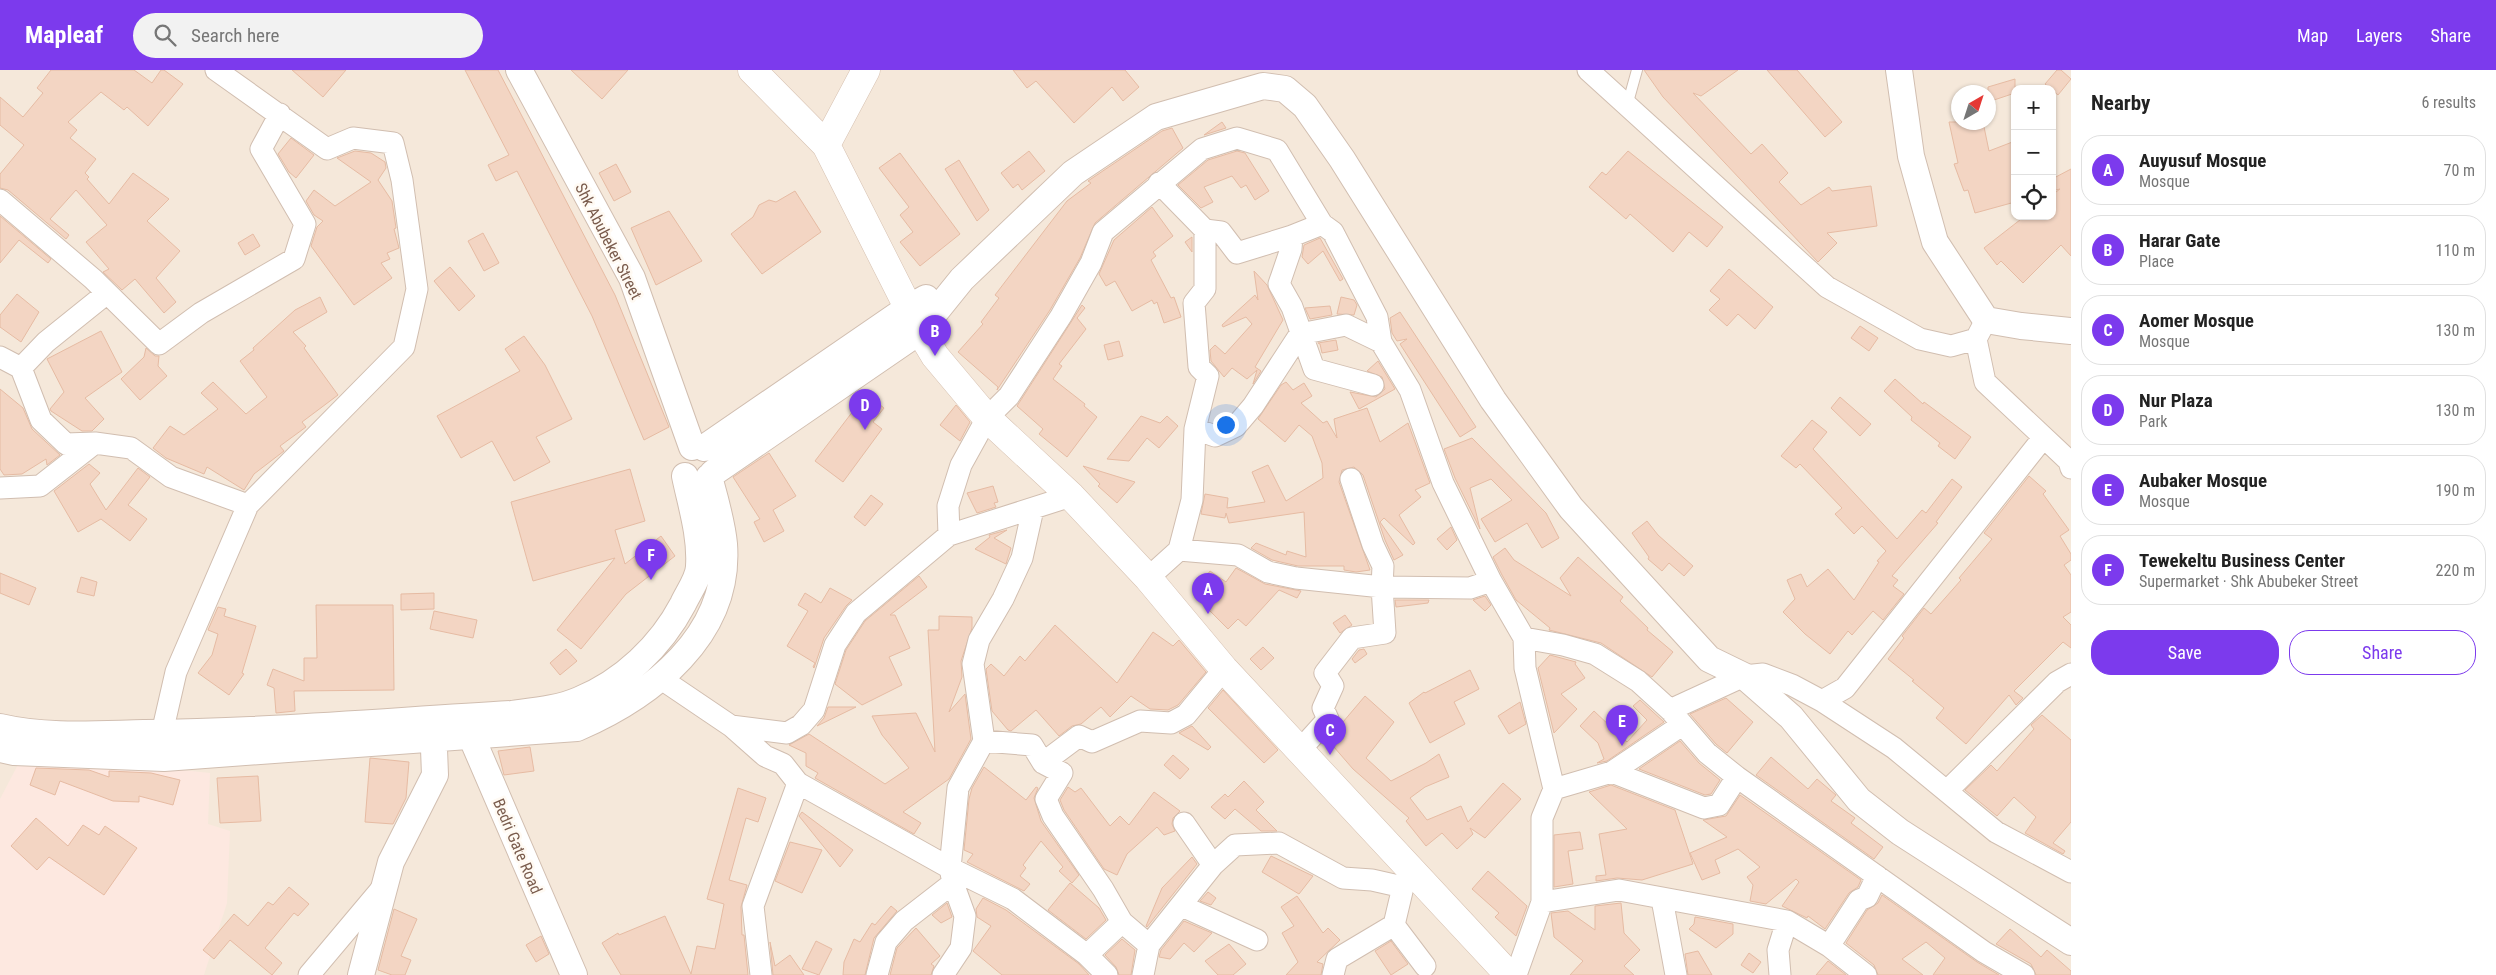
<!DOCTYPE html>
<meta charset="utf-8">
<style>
body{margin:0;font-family:"Roboto Condensed",sans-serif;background:#f2f2f2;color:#222}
.controls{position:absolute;right:15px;top:15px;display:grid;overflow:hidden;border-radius:10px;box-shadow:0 1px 4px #0004}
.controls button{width:45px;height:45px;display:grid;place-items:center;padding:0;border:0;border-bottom:1px solid #e0e0e0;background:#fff;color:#222;font:25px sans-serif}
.compass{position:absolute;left:1951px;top:15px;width:45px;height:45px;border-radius:50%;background:#fff;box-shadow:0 1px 4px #0004;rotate:39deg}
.you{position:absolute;left:1225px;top:354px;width:18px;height:18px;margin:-12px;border:4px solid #fff;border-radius:50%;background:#1a73e8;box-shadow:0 0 0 8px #1a73e833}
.badge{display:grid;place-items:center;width:32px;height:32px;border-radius:50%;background:#7c3aed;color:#fff;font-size:16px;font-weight:700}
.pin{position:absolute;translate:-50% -41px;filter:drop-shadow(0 1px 2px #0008)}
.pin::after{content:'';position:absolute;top:26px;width:18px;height:15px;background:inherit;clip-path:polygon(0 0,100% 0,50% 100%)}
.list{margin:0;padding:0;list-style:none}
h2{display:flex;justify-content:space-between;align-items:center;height:65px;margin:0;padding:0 20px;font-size:21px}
h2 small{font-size:16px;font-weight:400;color:#767676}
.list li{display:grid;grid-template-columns:32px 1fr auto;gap:15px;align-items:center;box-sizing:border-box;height:70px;margin:0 10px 10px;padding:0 10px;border:1px solid #e0e0e0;border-radius:20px}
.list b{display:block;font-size:19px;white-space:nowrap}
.list p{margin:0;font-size:16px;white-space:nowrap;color:#767676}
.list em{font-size:16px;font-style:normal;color:#767676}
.actions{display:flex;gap:10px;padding:15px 20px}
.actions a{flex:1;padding:11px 0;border:1px solid #7c3aed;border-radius:20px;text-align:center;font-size:18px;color:#7c3aed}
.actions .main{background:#7c3aed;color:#fff}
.icon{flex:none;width:28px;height:28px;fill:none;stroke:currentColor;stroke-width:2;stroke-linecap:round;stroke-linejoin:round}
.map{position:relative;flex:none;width:2071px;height:905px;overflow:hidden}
header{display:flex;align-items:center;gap:30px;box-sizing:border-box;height:70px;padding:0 25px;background:#7c3aed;color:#fff}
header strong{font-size:24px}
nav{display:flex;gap:28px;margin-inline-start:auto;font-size:18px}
.search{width:350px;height:45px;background:#f2f2f2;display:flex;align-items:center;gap:12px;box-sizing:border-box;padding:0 18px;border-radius:28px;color:#767676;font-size:19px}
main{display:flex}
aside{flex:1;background:#fff}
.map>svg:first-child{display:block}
</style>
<header>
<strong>Mapleaf</strong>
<div class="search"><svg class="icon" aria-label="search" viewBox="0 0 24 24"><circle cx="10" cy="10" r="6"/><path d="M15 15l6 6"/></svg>Search here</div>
<nav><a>Map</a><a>Layers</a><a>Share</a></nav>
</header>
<main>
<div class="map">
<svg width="2071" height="905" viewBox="0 0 2071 905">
<rect width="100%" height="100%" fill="#fdf6ec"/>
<path fill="#f5e8da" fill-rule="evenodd" d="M0 0H2071V905H0ZM2015 19H2052V146H2015ZM1958 22H1988V52H1958Z"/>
<path fill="#fde8e0" d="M24 683 210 703 208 754 230 761 227 833 204 905H0V729Z"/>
<path fill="#f3d5c3" stroke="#e6bba3" d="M51 0H134L152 13 161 0H164L183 14 148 56 127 37 124 40 101 22 68 52 77 60 70 68 96 89 85 103 89 107 87 109 109 134 133 103 169 129 147 151 180 181 156 208 176 232 164 243 135 209 122 220 103 202 109 199 86 172 107 155 76 120 50 149 69 165 66 169 8 120 0 118V104L24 75 0 55V27L23 47 43 23 37 18Z
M292 0H346L323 27Z
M465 0H498L615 225 669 357 644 370 592 246 517 101 496 111 488 95 509 85Z
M571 0H628L602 29Z
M1013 0H1125L1139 17 1123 31 1112 17 1074 53 1036 11 1027 18Z
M1644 0H1738L1701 26 1693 23 1751 84 1762 74 1788 103 1779 112 1801 135 1829 117 1832 121 1871 116 1877 156 1827 163 1837 173 1818 192 1663 27Z
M1767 0H1797L1842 52 1825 67Z
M2057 0H2061L2071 9 2058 25 2045 14Z
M2015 9V23L1988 32V17Z
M1222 52 1226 58 1204 65Z
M1949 52H1983L1989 81 2015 71V132L1975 143 1968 120 1964 121 1954 94 1958 93Z
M1172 58 1183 78 1095 153 1080 188 1050 240 997 320 998 317 958 282 983 254 981 252 999 228 995 225 1067 131 1091 113 1088 111 1162 61Z
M291 68 314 85 296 108 289 102 278 84Z
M355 81 371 83 385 92 386 98 378 110 392 131 396 158 394 159 399 178 387 183 390 189 381 193 392 208 354 235 311 176 317 157 323 151 314 145 306 131 314 120 335 136 371 112 337 88Z
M1029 81 1045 101 1022 120 1018 114 1013 118 1001 103Z
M1237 81 1245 83 1269 121 1255 130 1246 115 1241 118 1232 106 1204 117 1213 132 1201 138 1178 115 1208 90Z
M1628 81 1723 157 1707 177 1689 162 1673 182 1630 144 1626 149 1589 117 1602 102 1606 105Z
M900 83 960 164 920 196 900 172 913 162 900 145 909 137 879 98Z
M959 90 989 140 977 151 945 99Z
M616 94 631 122 614 131 599 103Z
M2071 99V186L2061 175 2023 213 2001 191 1997 195 1984 178 2025 146H2052V125L2060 119 2052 121V109Z
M795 121 821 162 762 204 731 164 753 147 759 135 769 130 776 132Z
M1152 137 1173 166 1153 182 1156 186 1151 190 1171 228 1174 227 1181 247 1164 253 1157 232 1154 234 1152 230 1132 241 1115 211 1106 216 1099 204 1114 170Z
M669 141 702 191 656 215 631 158Z
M0 146 51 189 48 193 19 170 0 193Z
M483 163 499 193 484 201 468 171Z
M253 164 260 176 245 185 238 173Z
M1192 167V182L1185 172Z
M1320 168 1343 209 1340 211 1323 181 1308 194 1302 187 1304 175Z
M450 197 475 226 459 241 434 211Z
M1729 199 1773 237 1755 259 1738 244 1727 256 1709 240 1720 229 1710 221Z
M1254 201 1267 215 1283 250 1255 297 1261 301 1253 314 1257 300 1247 309 1232 298 1224 307 1211 291 1210 280 1215 275 1225 284 1252 254 1246 247 1223 257 1222 255 1255 225 1258 230Z
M17 224 39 242 21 272 0 257V245Z
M320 227 327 242 293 262 306 276 304 278 338 325 302 352 306 357 280 376 284 381 254 404 244 420 207 397 204 404 166 388 153 378 170 356 184 365 218 339 201 323 213 312 246 344 267 327 240 291 254 280 253 278 295 240Z
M1341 227 1354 230 1357 235 1354 245 1337 244Z
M1082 235 1085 238 1077 248 1086 259 1059 294 1062 296 1053 309 1085 334 1084 336 1097 347 1067 387 1039 364 1043 359 1017 336Z
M1330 236 1332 245 1310 249 1305 238Z
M1400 242 1476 357 1460 367 1400 274 1407 269 1397 271 1392 263 1390 248Z
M1860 256 1878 268 1869 281 1851 268Z
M101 261 122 302 85 328 104 349 92 361H82L51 341 50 339 64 322 47 289Z
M524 266 545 295 572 349 536 367 550 392 514 411 492 371 461 388 437 346 520 301 505 279Z
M1336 270 1338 280 1322 283 1320 274 1318 273Z
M1119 271 1123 286 1108 290 1104 275Z
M146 278 155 286H159L158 296 167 306 140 330 121 309 144 287Z
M1378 291 1395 319 1359 339 1350 322 1376 327 1385 319 1382 307 1367 301Z
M1895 309 1923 334 1924 332 1971 367 1955 389 1938 376 1940 373 1911 350 1912 347 1884 321Z
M1286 312 1293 320 1304 313 1312 326 1301 333 1323 353 1327 351 1337 368 1334 349 1367 338 1380 372 1408 353 1430 413 1415 420 1421 427 1399 445 1415 473 1413 475 1384 448 1380 452 1403 485 1394 490 1385 470 1363 405 1354 397 1342 400 1339 412 1370 500 1356 502 1344 500V496H1298L1272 490 1251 478 1256 473 1286 485 1287 481 1306 487 1304 442 1229 453 1226 443 1225 448 1201 444 1205 424 1228 428 1227 438 1265 432 1252 402 1268 395 1286 431 1323 408 1322 393 1312 366 1299 355 1285 372 1258 349 1281 315Z
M0 319 23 338 32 359 60 385 47 395 46 389 22 404 4 405 0 399Z
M866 324 884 338 873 352 882 359 843 412 815 391Z
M1840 327 1871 354 1860 366 1831 338Z
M956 335 970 352 960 371 940 355Z
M1141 346 1160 353 1167 346 1178 356 1159 378 1147 368 1129 391 1107 389Z
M1812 350 1827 362 1813 379 1897 469 1922 440 1926 443 1952 409 1962 417 1936 452 1938 453 1892 506 1898 510 1893 516 1904 524 1883 550 1873 541 1852 565 1848 561 1830 584 1805 564 1783 542 1795 529 1787 510 1801 504 1807 517 1828 499 1854 530 1879 492 1877 491 1886 481 1862 456 1854 464 1835 444 1842 438 1800 394 1796 398 1781 386Z
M1472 368 1546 443 1559 468 1542 478 1527 453 1495 472 1481 449 1512 430 1491 409 1470 418 1480 459 1455 408 1444 379Z
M769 383 796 426 773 440 784 461 764 472 754 452 760 449 733 407Z
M89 394 100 403 90 414 106 440 138 398 150 407 128 435 147 449 130 471 101 449 78 462 54 421Z
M1083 396 1135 412 1117 433 1098 416 1100 414Z
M630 399 645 451 615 460 625 494 661 466 675 486 626 524 581 579 557 560 615 488 533 511 511 432Z
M2029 406 2046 421 2043 424 2069 460 2060 466 2071 484V490L2064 495 2071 505V542L2063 547 2071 555V578L2063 572 2014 621 2023 628 2016 635 2009 625 1966 674 1936 648 1944 638 1912 611 1914 610 1888 589 1904 568 1902 566 1924 538 1931 544 1961 510 1959 508 1992 469 1984 463Z
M993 416 998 432 994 433 996 437 977 443 967 423Z
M871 425 883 434 865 456 854 447Z
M1647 451 1658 465 1693 496 1684 506 1669 493 1662 501 1648 489 1649 487 1632 463Z
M1451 457 1457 470 1447 480 1437 469Z
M1007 460 994 468 1011 478 1006 494 975 479 990 467 989 465Z
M1505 478 1514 490 1571 526 1560 508 1578 487 1623 527 1620 531 1648 558 1647 560 1673 582 1652 607 1601 573 1549 560 1550 558 1516 530 1502 505 1493 487Z
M1236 498 1265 514 1301 521 1297 528 1279 520 1246 556 1238 549 1228 559 1205 536 1208 533 1195 522 1210 501 1226 512Z
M0 503 36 518 29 535 0 523Z
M919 506 927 517 890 545H895L910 578 889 587 902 615 862 635 835 614 846 580 865 551Z
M81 507 97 512 94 526 77 522Z
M830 518 852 530 846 536 824 568 814 598 813 597 815 593 787 576 808 541 798 535 805 523 821 533Z
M434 523V539L401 540V524Z
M1485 526 1491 535 1485 541 1473 530Z
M1395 530H1429L1428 533 1396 537Z
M316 535H393L394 620 294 621 295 641 276 643 274 618 267 615 273 599 304 611V588H317Z
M218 537 226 539 224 546 256 556 242 603 244 604 229 625 198 603 212 585 218 564 208 560Z
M434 541 477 550 473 568 430 559Z
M1345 545 1352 555 1340 563 1333 553Z
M939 546 972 547V558L961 591 962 607 949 642 965 624 971 669 949 709 903 742 921 753 914 764 815 708 818 703 806 696V683L789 675 809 664 885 714 909 698 882 665 872 646 916 643 935 682 928 560H939Z
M1055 555 1117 613 1153 562 1173 576 1179 570 1206 602 1178 635 1168 640 1150 639 1131 626 1110 647 1101 637 1081 654 1072 656 1059 666 1036 640 1011 661 1008 660 992 641 986 599 991 594 1004 606 1020 586 1025 591Z
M1263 577 1274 588 1261 600 1250 589Z
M566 579 577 591 560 605 550 593Z
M1364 579 1367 584 1355 593 1352 589 1359 580Z
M1550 585 1576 592 1575 594 1585 608 1561 624 1577 639 1554 663 1538 598Z
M1470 600 1479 619 1454 632 1465 654 1430 673 1409 633 1424 622 1425 623Z
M1223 620 1278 680 1264 693 1208 638Z
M1365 626 1394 652 1366 688 1391 711 1426 693 1439 684 1449 707 1425 717 1410 728 1427 750 1461 736 1468 752 1503 713 1521 729 1485 768 1470 758 1473 764 1457 779 1442 763 1426 776 1406 751 1409 748 1353 699 1327 669 1325 671 1337 657 1340 649 1343 652Z
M1726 628 1753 652 1727 683 1716 674 1690 644Z
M1640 630 1664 652 1607 691 1597 693 1604 689 1598 673 1580 656 1594 641 1627 672 1647 650 1633 636Z
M1520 632 1526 654 1509 664 1498 646Z
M828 637H856L817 656 824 648Z
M2042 645 2071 670V752L2053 773 2065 781 2063 784 2025 763 2036 747 2014 727 1997 746 1965 720 1991 695 1997 701 2034 659 2031 655Z
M1192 656 1211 677 1208 680 1179 663Z
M1680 671 1699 693 1720 710 1711 724 1705 725 1639 699Z
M530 677 534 701 504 705 498 681Z
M1173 685 1189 699 1180 709 1164 695Z
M1771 687 1808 719 1817 709 1836 725 1831 731 1855 748 1851 753 1883 777 1874 789 1756 705Z
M370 688 409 692 406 728 393 754 365 752Z
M984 697 1026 730 1036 717 1038 718 1034 728 1041 751 1079 805 1072 813 1059 801 1063 797 1041 771 1023 795 1026 798 1020 806 1030 814 1024 821 967 792 973 784 964 780 969 729 972 718Z
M36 698 89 700 109 707V701L151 703 180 710 173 735 139 726V732L113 731 60 711 55 725 30 715Z
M258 706 261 751 220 753 217 708Z
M1244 711 1264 732 1256 740 1277 761H1261L1235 739 1225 749 1211 737 1225 724 1228 727Z
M1611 715 1675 740 1693 794 1642 810 1617 808 1596 811V806L1606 805 1599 764 1627 759 1589 722Z
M1068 717 1075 722 1081 718 1110 756 1120 746 1129 755 1154 722 1180 741 1173 748 1172 754 1175 761 1164 765 1157 757 1127 784 1117 805 1104 799 1064 740 1060 730Z
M738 718 766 728 758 752 746 748 729 810 747 815 741 837 742 865H744L748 905H621L602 873 618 863 619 865 665 846 691 904 697 876 715 879 724 834 707 829Z
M1740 725 1861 810 1858 817 1849 823 1825 859 1808 846 1807 848 1782 836 1799 812 1796 809 1766 834 1750 831 1753 815 1747 807 1760 797 1738 779 1715 790 1720 803 1702 810 1690 783 1727 767 1703 750 1726 746Z
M802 742 853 780 840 797 799 746Z
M36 748 68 776 83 755 99 765 105 756 137 778 104 825 49 787 37 800 11 776Z
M1580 762 1583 779 1568 781 1573 814 1554 817V765Z
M790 772 822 780 802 823 775 811Z
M1271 786 1313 806 1299 824 1262 802Z
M1192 787 1197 794 1147 857 1146 856 1162 818Z
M1488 801 1527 836 1516 866 1495 847 1499 843 1472 819Z
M1070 813 1099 838 1106 850 1086 869 1048 840Z
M289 817 309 834 298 846 294 843 265 878 282 893 272 905 230 870 214 889 203 880 234 844 248 856 268 832 273 835Z
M1208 822 1216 828 1211 835 1200 831Z
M1882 825 1977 892 1999 905H1933L1945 888 1926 872 1902 889 1923 905H1878L1874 895 1846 873 1867 840 1878 833Z
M1297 826 1323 863 1328 858 1340 870 1317 892 1323 894 1321 905H1286L1298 892 1282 863 1294 856 1281 837Z
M983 828 1006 840 1079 894 1089 905H1002L973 881 991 856 977 847 976 839Z
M947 833 952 847 941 853 932 845Z
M1621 833 1624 863 1640 880 1624 896 1634 905H1570L1583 891 1554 867 1551 843 1568 841 1595 860V836Z
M891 836 897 841 874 868 865 905H843L844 892 854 869 860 872 872 853 875 855Z
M394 839 417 849 401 886 411 890 405 905H392L378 900Z
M1695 847 1733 854V864L1716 878 1689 859 1694 854Z
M1184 851 1212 863 1194 882 1184 873 1170 889 1159 887 1161 880Z
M916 858 940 886 931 894 934 896 931 905H890L897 878Z
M2010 859 2041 887 2047 880 2071 901V905H2036L2031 894 1996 874Z
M541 866 549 884 536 892 526 875Z
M1122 869 1135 880 1131 905H1119L1116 897 1105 885Z
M816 871 832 879 819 905 802 899Z
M1391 871 1408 894 1391 905 1375 881Z
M770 872 775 896 790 885 804 905H773Z
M1229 874 1246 894 1233 905H1218L1205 891Z
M1698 881 1712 905H1688L1685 884Z
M1749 883 1761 892 1753 903 1741 895Z
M1828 891 1846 905H1816Z"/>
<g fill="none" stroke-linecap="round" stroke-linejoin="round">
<g stroke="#d1beb0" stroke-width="12">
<path id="service" d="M1627 36 1637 0"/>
</g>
<g stroke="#d1beb0" stroke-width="23">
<path id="minor" d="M1588 0 1827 217 1920 269 1951 276 1976 269 1986 250
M1159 113 1205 160 1221 162 1237 183 1292 166
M0 130 93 209 159 274 201 243 294 189 305 154 261 79 280 44
M1322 154 1292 166 1291 179 1279 214 1292 237 1314 299 1373 315
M1976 269 1985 312 2069 391 2071 398
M0 287 21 298 41 350 66 374 95 373 131 378 171 407 248 435
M21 298 46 272 107 223
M1195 359 1215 366 1236 356 1253 336 1300 264 1346 255 1381 272
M0 418 40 416 95 373
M949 465 948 436 961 395 987 348 1009 326 1061 246 1091 193 1103 162 1202 79 1237 68 1277 80 1322 154 1333 162 1377 247 1381 272 1410 320 1443 413 1491 511 1524 568 1563 575 1595 584 1638 611 1670 640 1707 683 1737 707 1984 882 2024 905
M1179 480 1238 485 1268 502 1296 508 1382 517 1470 518 1491 511
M1148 508 1179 480 1192 430 1195 359 1208 306 1199 297 1194 233 1205 219V160
M1524 568 1525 598 1554 719 1542 748V832
M660 608 731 656 765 686 783 694 798 713 950 798 1013 829 1087 885 1107 905
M1822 631 1845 618 2043 368
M1670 640 1744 606 1763 604 1792 615 1822 631 1894 678 1996 762 2071 802
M731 656 787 663 801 655 814 640 835 575 856 543 949 465 1071 426
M984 671 1032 675 1043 693
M163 679 162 663 176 602 248 435 404 277 417 219 402 110 393 73 353 68 327 79 216 0
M1299 681 1328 649 1323 638 1333 616 1325 603 1352 568 1385 563 1382 517 1383 496 1373 475 1351 409
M1612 702 1682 655
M1554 719 1612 702 1704 738 1719 735 1737 707
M1947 721 2057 612 2071 604
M1184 753 1213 795
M1662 829 1676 905
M1182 836 1257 870
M1122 852 1149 875
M1394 855 1425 896
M1829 876 1859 830 1867 827 1877 806
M1087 885 1122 852 1103 819 1053 746 1046 729 1062 703 1043 693 1079 666 1092 672 1140 651 1171 653 1186 645 1224 599
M309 905 383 817
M761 905 753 836 798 713
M877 905 886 872 904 851 953 813 950 798 958 718 984 671 973 594 979 570 1003 529 1022 488 1033 439
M943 905 961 878 965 846 953 813
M1143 905 1149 875 1213 795 1235 775 1279 773 1343 808 1372 810 1403 817 1394 855 1337 889 1333 905
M1516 905 1542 832 1619 820 1787 851 1829 876 1866 905
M1780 905 1778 880 1787 851"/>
</g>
<g stroke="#d1beb0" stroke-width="28">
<path id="tertiary" d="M519 0 632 208 692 377
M1899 0 1911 86 1935 172 1986 250 2021 256 2071 261
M704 378 908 238 926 228
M713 403 920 261 962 209 1073 103 1156 47 1263 16 1285 19 1305 36 1342 89 1493 330 1571 438 1709 589 1744 606 1791 647 1859 730 1900 762 2071 872
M465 652 574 905
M0 657C46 668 97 664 144 663 267 662 389 651 512 644 534 641 558 639 579 630 623 612 661 576 683 534 688 523 699 508 699 496 701 466 691 435 685 406
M0 679 14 682 164 688 577 658C651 626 731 565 724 474 722 452 715 429 709 407
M361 905 391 792 435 705 433 652"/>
</g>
<g stroke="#d6c0b0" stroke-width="29">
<path id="secondary" d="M752 0 826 75 920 261 935 286 987 348 1071 426 1148 508 1224 599 1509 905
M826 75 866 0"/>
</g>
<use href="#service" stroke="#fff" stroke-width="10"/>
<use href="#minor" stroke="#fff" stroke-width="21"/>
<use href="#tertiary" stroke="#fff" stroke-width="26"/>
<use href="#secondary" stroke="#fff" stroke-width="28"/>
</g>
<g text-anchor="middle" stroke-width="5" stroke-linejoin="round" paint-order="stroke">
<g font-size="16" fill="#7a5c4d" stroke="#fffaf3">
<text transform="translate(609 171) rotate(63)" y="6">Shk Abubeker Street</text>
<text transform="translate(518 776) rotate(67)" y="6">Bedri Gate Road</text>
</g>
</g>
</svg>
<div class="controls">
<button>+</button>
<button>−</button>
<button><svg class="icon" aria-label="locate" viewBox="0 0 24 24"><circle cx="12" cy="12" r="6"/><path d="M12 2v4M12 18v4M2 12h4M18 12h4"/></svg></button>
</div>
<svg class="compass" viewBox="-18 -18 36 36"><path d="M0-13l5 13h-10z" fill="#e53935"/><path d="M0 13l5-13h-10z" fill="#767676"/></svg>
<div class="you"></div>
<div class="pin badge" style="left:1208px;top:544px">A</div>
<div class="pin badge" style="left:935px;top:286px">B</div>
<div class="pin badge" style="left:1330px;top:685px">C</div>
<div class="pin badge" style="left:865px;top:360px">D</div>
<div class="pin badge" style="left:1622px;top:676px">E</div>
<div class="pin badge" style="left:651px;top:510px">F</div>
</div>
<aside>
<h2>Nearby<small>6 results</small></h2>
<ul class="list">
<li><span class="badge">A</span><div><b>Auyusuf Mosque</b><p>Mosque</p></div><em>70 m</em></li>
<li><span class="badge">B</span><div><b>Harar Gate</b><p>Place</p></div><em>110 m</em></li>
<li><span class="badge">C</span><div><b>Aomer Mosque</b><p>Mosque</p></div><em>130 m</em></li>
<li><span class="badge">D</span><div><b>Nur Plaza</b><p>Park</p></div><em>130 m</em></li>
<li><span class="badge">E</span><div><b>Aubaker Mosque</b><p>Mosque</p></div><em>190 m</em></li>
<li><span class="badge">F</span><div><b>Tewekeltu Business Center</b><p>Supermarket · Shk Abubeker Street</p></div><em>220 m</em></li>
</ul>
<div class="actions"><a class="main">Save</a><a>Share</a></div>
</aside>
</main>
